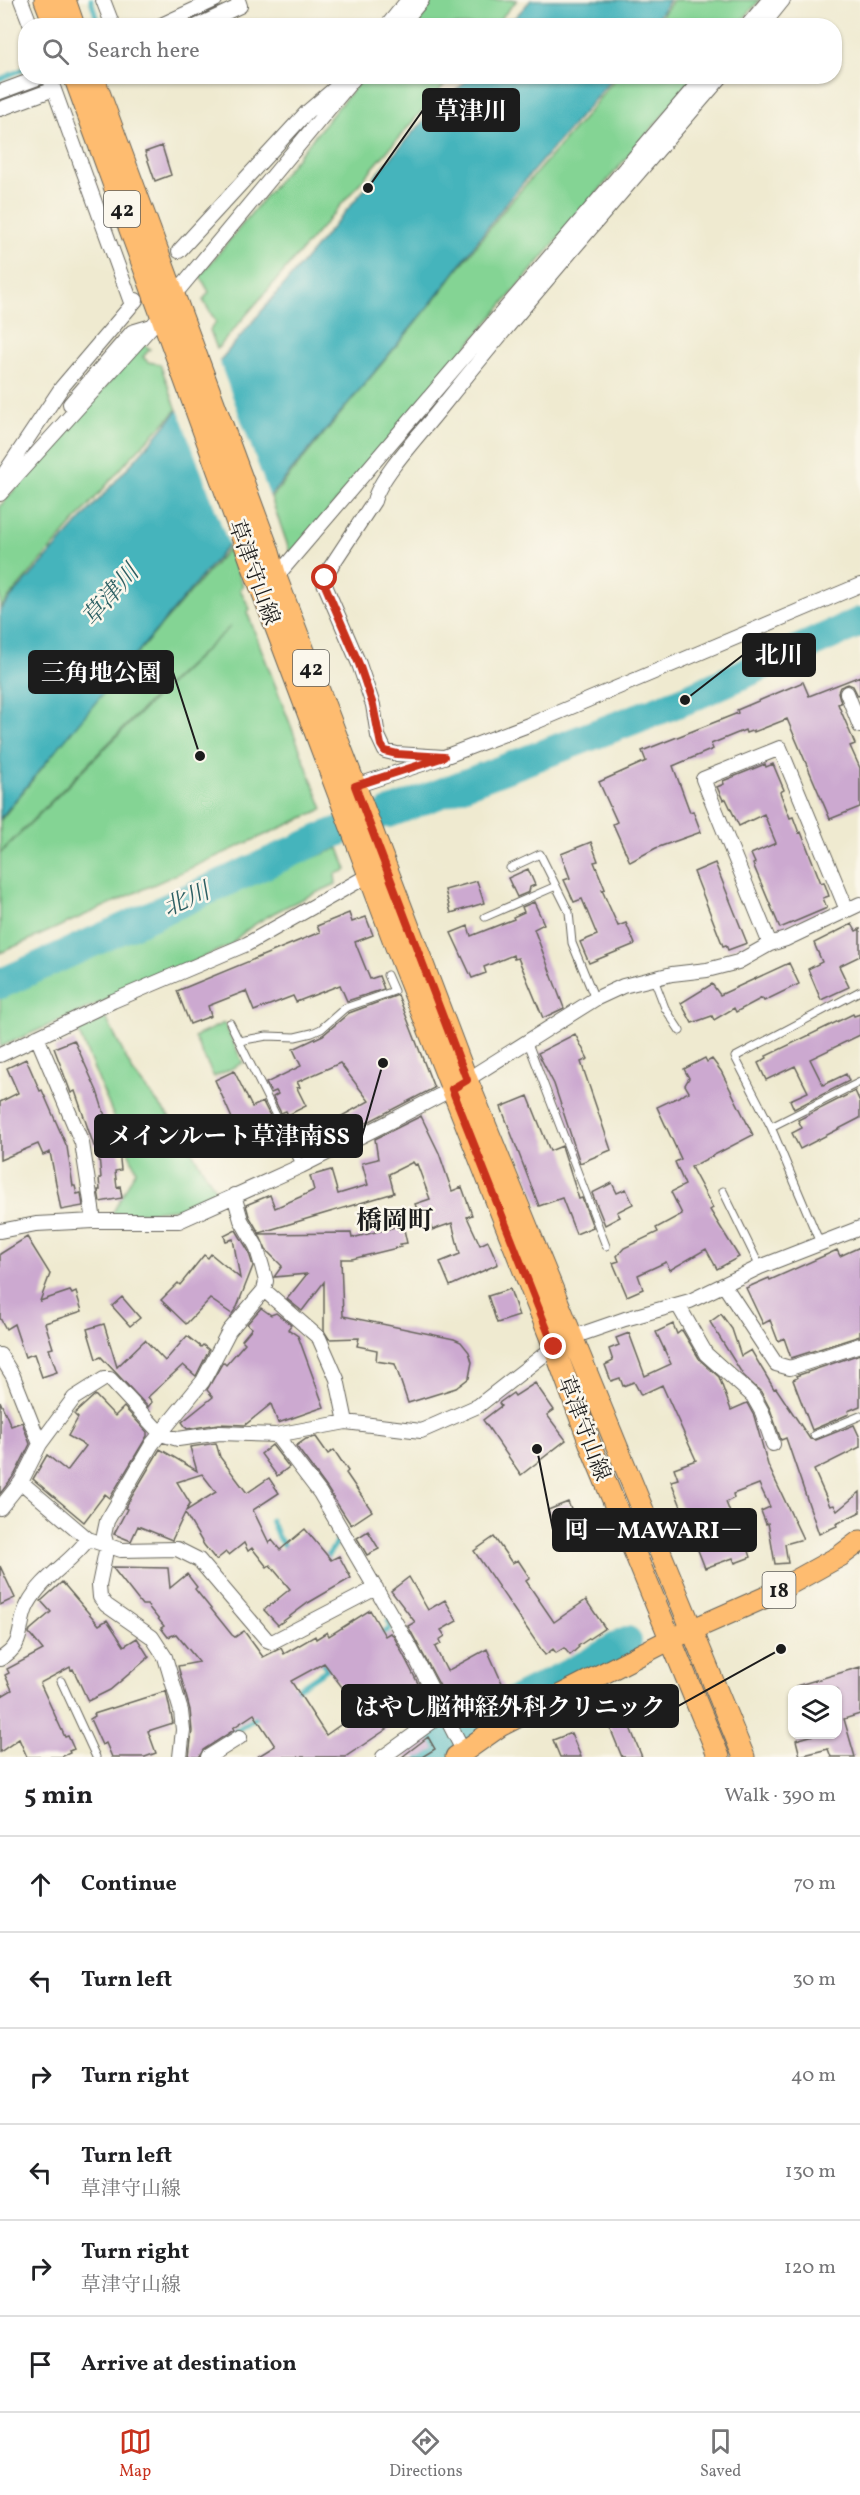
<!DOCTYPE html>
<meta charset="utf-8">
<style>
body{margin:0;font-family:Vollkorn,"Noto Serif JP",serif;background:#f2f2f2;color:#202124}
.controls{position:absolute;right:18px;bottom:18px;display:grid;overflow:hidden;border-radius:12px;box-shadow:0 2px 4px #0004}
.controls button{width:54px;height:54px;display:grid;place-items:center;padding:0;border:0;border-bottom:2px solid #e0e0e0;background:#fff;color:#202124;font:30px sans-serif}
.stop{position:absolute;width:18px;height:18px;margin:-14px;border:4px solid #c8321e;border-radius:50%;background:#fff}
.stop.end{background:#c8321e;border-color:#fff;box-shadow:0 2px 6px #0008}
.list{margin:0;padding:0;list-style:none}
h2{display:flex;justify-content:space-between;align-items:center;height:78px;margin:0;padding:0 24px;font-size:26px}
h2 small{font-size:20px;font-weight:400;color:#757577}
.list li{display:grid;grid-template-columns:39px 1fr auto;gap:18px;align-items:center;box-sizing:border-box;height:96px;padding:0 24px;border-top:2px solid #e0e0e0}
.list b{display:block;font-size:22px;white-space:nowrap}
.list p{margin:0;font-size:20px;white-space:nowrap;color:#757577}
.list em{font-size:20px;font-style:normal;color:#757577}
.icon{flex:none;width:33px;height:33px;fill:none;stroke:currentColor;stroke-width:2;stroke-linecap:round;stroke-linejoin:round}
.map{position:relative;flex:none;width:860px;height:1757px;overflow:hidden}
.search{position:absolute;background:#fff;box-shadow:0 2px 4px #0004;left:18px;right:18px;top:18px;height:66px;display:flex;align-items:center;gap:15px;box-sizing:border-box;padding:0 21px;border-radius:24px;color:#757577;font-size:22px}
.sheet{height:654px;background:#fff}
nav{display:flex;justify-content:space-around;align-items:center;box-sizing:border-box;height:84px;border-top:2px solid #e0e0e0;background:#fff;font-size:16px;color:#757577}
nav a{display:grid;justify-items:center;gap:3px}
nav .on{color:#c8321e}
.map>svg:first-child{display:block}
</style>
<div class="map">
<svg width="860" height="1757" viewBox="0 0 860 1757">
<rect width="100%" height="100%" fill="#fbf7ec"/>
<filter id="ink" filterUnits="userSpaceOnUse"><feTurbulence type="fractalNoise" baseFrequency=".0167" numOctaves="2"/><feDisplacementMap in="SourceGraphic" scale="12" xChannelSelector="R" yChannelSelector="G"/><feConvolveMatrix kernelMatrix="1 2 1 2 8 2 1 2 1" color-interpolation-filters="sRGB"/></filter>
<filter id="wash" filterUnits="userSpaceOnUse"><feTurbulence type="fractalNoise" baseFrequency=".008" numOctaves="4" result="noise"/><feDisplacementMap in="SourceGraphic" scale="24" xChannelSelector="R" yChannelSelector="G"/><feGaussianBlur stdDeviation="1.35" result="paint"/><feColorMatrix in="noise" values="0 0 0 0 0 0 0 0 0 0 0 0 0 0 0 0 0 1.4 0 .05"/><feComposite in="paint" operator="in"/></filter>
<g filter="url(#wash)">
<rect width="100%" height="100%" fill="#efead0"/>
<path fill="#84d494" stroke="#507858" stroke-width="1.5" d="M428 0H517L495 25 406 26Z
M673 0H760L738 25H655Z
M363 77H451L217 349 210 330 216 322 203 300 209 292 200 276Z
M616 77H695L291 555 271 498 433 302 506 207 583 119Z
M143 344 150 349 143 357 148 362 160 364 177 410 130 458 0 608V506Z
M228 549 243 586 240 589 250 609 247 612 323 809 0 953V854L150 703 231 626 149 702 0 853V821L87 711Z
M339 848 347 870 335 874 336 884C306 898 251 919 231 945L0 1047V991L280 870Z
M106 1018 133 1072 174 1123 219 1195 185 1208 111 1216 136 1170 78 1031Z
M224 1023 243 1063 214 1077 194 1037Z"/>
<path fill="#44b4bc" stroke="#30686c" stroke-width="1.5" d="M531 0H670L652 25H508Z
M470 77H613C578 121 539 162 504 206 479 238 456 271 431 303 290 477 140 644 0 819V610L158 434 411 134Z"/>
<path fill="#efead0" d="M218 358 271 500 230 548 177 407Z"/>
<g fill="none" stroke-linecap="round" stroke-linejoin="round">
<path stroke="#44b4bc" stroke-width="5" d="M91 0 99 26
M0 79 26 68
M271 1520 278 1537 288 1550
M324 1561 337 1542 343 1543 345 1546
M377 1636 390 1629 388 1621
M291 1693 327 1669 323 1662 328 1659
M224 1739 261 1714"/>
<path stroke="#44b4bc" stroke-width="30" d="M389 813 685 700 860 622
M0 984 329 835 374 818
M432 1757 451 1735 471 1723 588 1664 627 1641"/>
</g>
<g id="blocks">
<path fill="#cca9d0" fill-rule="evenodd" d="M162 146 171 175 155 181 145 152Z
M860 676V695L858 696 853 686 848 684 840 687 838 692 841 703 838 704 855 744 850 746 860 768V807L830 819 787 719 754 732V730L746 733 745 730 711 744 713 749 673 766 690 812 693 811 701 832 656 848 630 862 613 824 617 822 599 782 646 761 642 751 738 713 737 710 803 682 809 696Z
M765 764 766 767 773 764 784 790 780 792 790 818 793 817 799 833 801 832 821 883 824 882 829 896 823 898 827 908 780 928 753 864 755 863 751 854 776 843 764 814 739 826 726 799 723 800 717 787 724 784 723 781Z
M591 842 598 861 594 862 605 889 602 890 618 926 626 923 635 944 589 963 580 942 597 935 582 899 574 902 564 880 570 878 561 854Z
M715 863 747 943 728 950 726 945 723 946 694 872Z
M528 869 535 885 530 887 529 892 517 897 508 878Z
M477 881 484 903 451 913 445 890Z
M534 902 544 924 534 929 564 1008 543 1018 518 958 514 959 513 955 484 967 486 973 472 978 451 933 468 926 471 936 514 919 513 917 524 912 522 907Z
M349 913 352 922 366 917 373 935 355 942 370 979 379 976 384 989 347 1001 340 985 296 1002 293 996 254 1011 246 991 208 1006 211 1016 190 1024 177 991 320 932 317 926Z
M852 924 856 931 860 929V956L839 966 849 987 821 1000 808 969 822 962 814 943Z
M789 963 799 984 764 1001 762 998 736 1012 734 1008 714 1020 712 1016 709 1017 692 1023 681 1003 712 984 720 995Z
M398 995 434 1088 337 1138 329 1123 369 1101 340 1063 297 1082 300 1087 297 1088 306 1106 288 1115 286 1111 281 1113 273 1097 278 1094 276 1091 271 1093 266 1083 301 1066 293 1049 323 1035 349 1013Z
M853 1014 854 1016 860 1014V1035L810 1059 823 1085 846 1074 849 1081 794 1109 790 1100 808 1092 795 1066 766 1080 758 1063 767 1058 766 1056Z
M575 1034 588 1059 581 1062 611 1150 580 1163 554 1084 538 1053Z
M74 1040 97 1091 116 1150 119 1149 121 1170 115 1171 117 1187 120 1186 122 1198 100 1202 98 1190H100L99 1178H101L98 1145 94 1146 75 1091 71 1093 54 1048Z
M705 1058 707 1062 712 1059 721 1071 753 1135 691 1167 713 1208 710 1210 739 1257 717 1269 706 1249 670 1270 666 1262 638 1275 643 1289 627 1296 613 1263 619 1261 617 1256 624 1248 658 1232 656 1228 682 1214 671 1192 685 1185 675 1162 681 1159 657 1107 689 1092 685 1085 689 1078 684 1069Z
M26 1059 40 1091 42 1090 67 1147 73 1186H75L77 1194 81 1193 83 1206 61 1210 50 1152 43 1155 38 1144 0 1160V1102L18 1093 7 1068Z
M234 1071 252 1107 263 1102 271 1118 263 1122 270 1137 246 1150 215 1080Z
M855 1091 860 1102V1118L800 1149 792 1133 802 1128 798 1120Z
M528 1096 550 1151 562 1146 579 1199 582 1198 593 1227 576 1234 562 1198 539 1206 501 1107Z
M421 1116 439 1153 452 1191 462 1187 472 1215 467 1217 480 1245 488 1241 498 1264 450 1286 440 1262 460 1254 452 1223 432 1230 428 1218 421 1220 415 1204 430 1199 417 1164 415 1165 413 1162 389 1174 394 1193 259 1233 249 1216 246 1205 270 1195 275 1208 300 1197 314 1190 310 1176 331 1170 338 1194 368 1185 362 1163 378 1159 375 1139Z
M612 1183 617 1193 626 1189 633 1204 617 1212 620 1217 605 1225 592 1193Z
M403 1225 407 1243 400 1244 401 1247 352 1259H341L343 1316 454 1339 461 1342 469 1352 472 1362 469 1378 456 1388 408 1403 395 1364 376 1361 377 1350 357 1346 359 1338 329 1339 324 1331V1282L302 1311 287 1299 307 1274 274 1277 282 1266 266 1250 259 1234 351 1233 352 1238Z
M236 1230 248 1250 253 1266 237 1307 232 1314 210 1299 186 1324 161 1300 178 1283 180 1285 204 1255 208 1258 211 1254 240 1278 233 1239 226 1241 224 1236Z
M27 1237 50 1274 40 1301 70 1291 72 1294 76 1292 82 1311 45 1323 53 1348 49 1349 57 1372 42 1377 34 1354 25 1357 14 1324 6 1329 0 1318V1254Z
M860 1247V1336L791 1358 784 1338 778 1341 770 1320 763 1324 746 1288 769 1278 770 1280 837 1250 840 1256Z
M510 1289 519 1316 497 1323 488 1296Z
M122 1297 140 1318 130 1326 112 1306Z
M261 1308 271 1315 276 1313 291 1325 288 1329 298 1336 324 1407 278 1423 271 1404 245 1425 219 1424 187 1429 182 1422 213 1397 207 1390 223 1362 226 1365 245 1343 242 1340 252 1328 247 1324Z
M721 1314 732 1329 741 1356 751 1350 774 1389 776 1388 810 1439 816 1440 854 1425 860 1438V1447L814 1470 830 1506 834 1505 837 1511 860 1492V1512L836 1524 837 1526 819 1534 786 1438 781 1440 770 1409 761 1392 743 1375 710 1322Z
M104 1324 117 1367 145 1340 165 1361 187 1336 201 1347 203 1345 209 1350 196 1376 183 1365 148 1397 152 1402 148 1407 101 1357 96 1359 87 1329Z
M673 1324 677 1334 682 1330 700 1360 719 1377 731 1410 747 1403 754 1416 768 1465 803 1539 785 1544 788 1563 775 1564 768 1523 766 1524 761 1511 770 1507 759 1484 733 1494 734 1498 726 1502 740 1539 744 1537 751 1557 735 1563 733 1558 705 1568 671 1481 678 1479 674 1468 696 1460 662 1385 641 1395 634 1382 623 1386 620 1378 611 1381 605 1365 613 1361 609 1349 619 1345 616 1338 629 1333 645 1376 671 1364 656 1332Z
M860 1354V1406L848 1411 849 1414 812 1430 793 1380 797 1378 796 1376Z
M535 1383 554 1410 547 1415 566 1440 521 1475 483 1420 501 1406 499 1403 513 1393 515 1396Z
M95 1395 115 1416 124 1407 147 1432V1436L110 1498 105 1494 84 1522 33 1479 47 1455 67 1471 86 1446 68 1436 78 1418 74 1414Z
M0 1401 11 1426 22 1422 30 1444 15 1474 0 1494Z
M316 1437 328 1454 334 1450 348 1471 346 1473 372 1511 351 1525 327 1488 296 1446 306 1439Z
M216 1443 220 1457 247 1493 269 1478 279 1493 253 1510 269 1543 272 1540 280 1550 305 1529 331 1560 339 1556 351 1578 308 1603 278 1625 264 1610 290 1589 270 1565 267 1567 252 1548 248 1551 244 1543 229 1555 226 1552 216 1560 204 1545 185 1513 172 1540 138 1526 131 1541 114 1534 127 1509 125 1508 160 1449 197 1471 190 1447ZM202 1474 216 1492 186 1511 190 1503 177 1482Z
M272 1445 289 1467 277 1476 261 1454Z
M568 1502 572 1512 574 1511 584 1538 561 1547 548 1510Z
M368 1531 379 1549 367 1555 357 1538Z
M494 1537 512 1563 518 1560 530 1578 526 1581 554 1622 586 1600 605 1628 578 1646 579 1647 570 1655 564 1648 556 1653 553 1649 545 1655 474 1551Z
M0 1566 15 1598 0 1605Z
M112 1567 168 1568 170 1588 187 1574 197 1587 195 1589 232 1635 235 1637 244 1631 263 1657 281 1648 284 1654 315 1636 316 1639 327 1632 329 1636 370 1610 385 1636 390 1633 393 1635 426 1699 391 1723 393 1725 345 1757H257L275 1746 254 1714 233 1728 234 1730 203 1750 199 1757H189L192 1731 190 1710 178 1666 199 1662 176 1634 168 1637 161 1628 164 1626 147 1605H142ZM324 1663 360 1711 326 1735 291 1681Z
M409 1577 428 1610 445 1600 457 1621 441 1630 445 1636 439 1640 441 1644 435 1647 447 1671 487 1649 506 1692 493 1699 492 1697 456 1716 408 1626 415 1622 391 1591Z
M62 1582 99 1625 107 1620 124 1646 137 1638 149 1657 110 1690 88 1701 73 1669 71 1670 70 1667 40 1683 65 1737 68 1736 74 1749 69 1751 70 1753 61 1757H27L19 1739 0 1752V1697L12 1690 5 1675 9 1673 7 1669 43 1650 29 1633 30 1630 51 1612 41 1601Z
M860 1667V1714L844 1719 855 1757H831L828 1749 800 1756 796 1740 817 1734H837V1689H797L796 1686Z
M166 1691 173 1723 148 1731 156 1753 145 1757H112L106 1743 102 1745 90 1719 95 1716 94 1714Z
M623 1711 631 1730 642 1757H622L606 1718Z
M571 1733 581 1757H560L553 1740Z
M428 1737 435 1749 422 1757H402Z"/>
</g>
</g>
<g filter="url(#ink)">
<use href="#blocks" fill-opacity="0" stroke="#66645b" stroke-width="1.5"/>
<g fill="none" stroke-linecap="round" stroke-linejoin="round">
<g stroke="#66645b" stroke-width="9">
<path id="lane" d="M510 868 540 854 569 912 572 943 595 999
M485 917 556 886
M654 979 665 1008 680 1031
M230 1023 301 1166
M239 1041 267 1036 295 1037 312 1033 321 1029 345 1008 394 991 387 975
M528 1043 606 1246
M771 1127 860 1082
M723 1191 760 1267
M820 1243 771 1127 735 1057 860 991
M814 1435 860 1416
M61 1681 96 1757"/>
</g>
<g stroke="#66645b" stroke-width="16">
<path id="street" d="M21 0 31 26
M103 0 113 26
M159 26 215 0
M197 26 240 6 238 0
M387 26 408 0
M400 26 422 0
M747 26 769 0
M762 26 783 0
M49 76 132 305
M0 92 43 76
M0 109 46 92
M179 251 307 112 334 89 344 76
M175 294 356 76
M70 404 132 332 152 326
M0 480 62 387 136 300
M0 494 161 316
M276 577 704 76
M847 693 860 726
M444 757 397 754 385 751 378 736 373 705 359 664 324 583 328 571 374 501C380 476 423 431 440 409 531 296 627 186 722 76
M355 786 444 757 531 724 860 585
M770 944 703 779 780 748 847 910
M37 1037 82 1143 94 1221
M0 1055 113 1001 247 944 369 875
M0 1231 36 1224 94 1221H179L301 1166 385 1124 452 1089 595 999 623 986 672 974 707 970 738 962 770 944 786 939 860 904
M724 1285 776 1364 790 1368 860 1345
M264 1290 319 1338 337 1379 346 1422
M678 1305 706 1354 753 1396 762 1412 773 1444
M0 1355 13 1376 40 1444
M276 1435 320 1493 411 1649 463 1750
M21 1482 88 1539 121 1550 177 1549 199 1560 267 1640 272 1642 376 1588
M0 1508 21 1482 40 1444 74 1398 104 1379H110L161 1434 178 1439 220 1433 276 1435 346 1422 421 1431 478 1406 554 1347 573 1337 625 1319 690 1301 760 1267 860 1228
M0 1659C27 1644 16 1626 28 1604 43 1576 71 1563 88 1539
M180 1757 183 1730 181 1711 165 1657 152 1637 106 1605 100 1597 99 1585 107 1546 104 1535 107 1521 152 1444 203 1381 229 1331 264 1290 266 1281 262 1266 256 1246 241 1220 234 1195
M208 1757 240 1737
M383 1757 444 1713"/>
</g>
<g stroke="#66645b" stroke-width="23">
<path id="primary" d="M45 0 55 26
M65 0 74 26
M74 76 253 567 396 947 554 1347 592 1449 719 1757
M93 76 268 549 276 577 467 1080 744 1757
M456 1757 500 1726 671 1639 766 1597 840 1556 860 1541"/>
</g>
<use href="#lane" stroke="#fff" stroke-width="7"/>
<use href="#street" stroke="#fff" stroke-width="14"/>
<use href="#primary" stroke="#febc70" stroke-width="21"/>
</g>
</g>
<g fill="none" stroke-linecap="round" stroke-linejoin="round" filter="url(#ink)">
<path stroke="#c8321e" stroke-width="8" d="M325 578 324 583 359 664 373 705 381 745 385 751 397 754 444 757 355 786 467 1080 452 1089 554 1347"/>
</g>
<g text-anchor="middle" stroke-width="5" stroke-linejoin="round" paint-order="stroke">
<g fill="#fbf7ec" stroke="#5f5e5a" stroke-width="1.5">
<rect x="104" y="191" width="36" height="36" rx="4.5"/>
<rect x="293" y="650" width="36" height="36" rx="4.5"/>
<rect x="762.5" y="1572" width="33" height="36" rx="4.5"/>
</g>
<g font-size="21" font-weight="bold" fill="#1c1c1c">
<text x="122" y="216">42</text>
<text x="311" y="675">42</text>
<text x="779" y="1597">18</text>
</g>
<g font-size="22" fill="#1c1c1c" stroke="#fbf7ec">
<text transform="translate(255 572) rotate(70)" y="8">草津守山線</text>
<text transform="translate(585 1428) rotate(69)" y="8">草津守山線</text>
</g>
<g font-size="24" font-style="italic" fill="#2e6064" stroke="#fbf7ec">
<text transform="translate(110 595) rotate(-49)" y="8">草津川</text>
<text transform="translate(186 899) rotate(-24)" y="8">北川</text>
</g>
<g font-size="26" font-weight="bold" fill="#1c1c1c" stroke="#fbf7ec">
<text x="395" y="1229">橋岡町</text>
</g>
</g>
<path fill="none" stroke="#1c1c1c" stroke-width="2" d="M368 188L423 110M685 700L743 655M200 756L173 672M383 1063L362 1136M537 1449L553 1530M781 1649L678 1706"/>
<g fill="#1c1c1c" stroke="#fbf7ec" stroke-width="2">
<circle cx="368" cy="188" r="6"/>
<circle cx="685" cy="700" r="6"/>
<circle cx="200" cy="756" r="6"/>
<circle cx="383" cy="1063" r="6"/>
<circle cx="537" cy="1449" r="6"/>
<circle cx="781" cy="1649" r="6"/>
</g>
<g fill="#1c1c1c" stroke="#1c1c1c" stroke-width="2">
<rect x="423" y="89" width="96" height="42" rx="6"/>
<rect x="743" y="634" width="72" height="42" rx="6"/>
<rect x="29" y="651" width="144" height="42" rx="6"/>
<rect x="95" y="1115" width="267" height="42" rx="6"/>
<rect x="553" y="1509" width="203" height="42" rx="6"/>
<rect x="342" y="1685" width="336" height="42" rx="6"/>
</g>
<g font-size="24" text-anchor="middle" font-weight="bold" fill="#fff">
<text x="471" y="119">草津川</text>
<text x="779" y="663">北川</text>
<text x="101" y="681">三角地公園</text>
<text x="229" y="1144">メインルート草津南SS</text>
<text x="654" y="1538">囘 －MAWARI－</text>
<text x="510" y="1715">はやし脳神経外科クリニック</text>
</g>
</svg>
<div class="controls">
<button><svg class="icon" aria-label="layers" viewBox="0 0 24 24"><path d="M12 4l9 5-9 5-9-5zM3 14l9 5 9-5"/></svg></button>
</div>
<div class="stop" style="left:325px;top:578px"></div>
<div class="stop end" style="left:554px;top:1347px"></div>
<div class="search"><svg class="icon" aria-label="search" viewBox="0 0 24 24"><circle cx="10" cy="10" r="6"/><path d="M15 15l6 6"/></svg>Search here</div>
</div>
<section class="sheet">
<h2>5 min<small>Walk · 390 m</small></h2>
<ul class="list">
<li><svg class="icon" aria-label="ahead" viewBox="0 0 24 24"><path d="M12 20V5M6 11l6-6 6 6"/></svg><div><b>Continue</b></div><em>70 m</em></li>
<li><svg class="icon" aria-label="left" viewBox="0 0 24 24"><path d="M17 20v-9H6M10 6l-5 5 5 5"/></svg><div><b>Turn left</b></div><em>30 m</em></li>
<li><svg class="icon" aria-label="right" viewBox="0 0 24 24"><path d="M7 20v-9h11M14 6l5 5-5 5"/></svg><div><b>Turn right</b></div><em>40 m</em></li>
<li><svg class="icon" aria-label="left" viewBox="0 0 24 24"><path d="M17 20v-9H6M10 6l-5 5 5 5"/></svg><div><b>Turn left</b><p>草津守山線</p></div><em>130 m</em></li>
<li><svg class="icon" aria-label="right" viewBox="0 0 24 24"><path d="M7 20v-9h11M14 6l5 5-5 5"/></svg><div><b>Turn right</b><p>草津守山線</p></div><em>120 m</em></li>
<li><svg class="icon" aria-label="arrive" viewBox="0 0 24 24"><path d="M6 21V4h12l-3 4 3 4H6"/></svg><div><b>Arrive at destination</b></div></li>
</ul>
</section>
<nav>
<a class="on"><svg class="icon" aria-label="map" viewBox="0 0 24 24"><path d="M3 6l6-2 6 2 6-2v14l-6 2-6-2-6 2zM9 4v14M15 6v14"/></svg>Map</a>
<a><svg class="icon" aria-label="directions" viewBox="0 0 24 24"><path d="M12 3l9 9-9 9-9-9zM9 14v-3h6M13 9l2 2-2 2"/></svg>Directions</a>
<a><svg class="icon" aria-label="saved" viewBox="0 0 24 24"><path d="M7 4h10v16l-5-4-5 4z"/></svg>Saved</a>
</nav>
